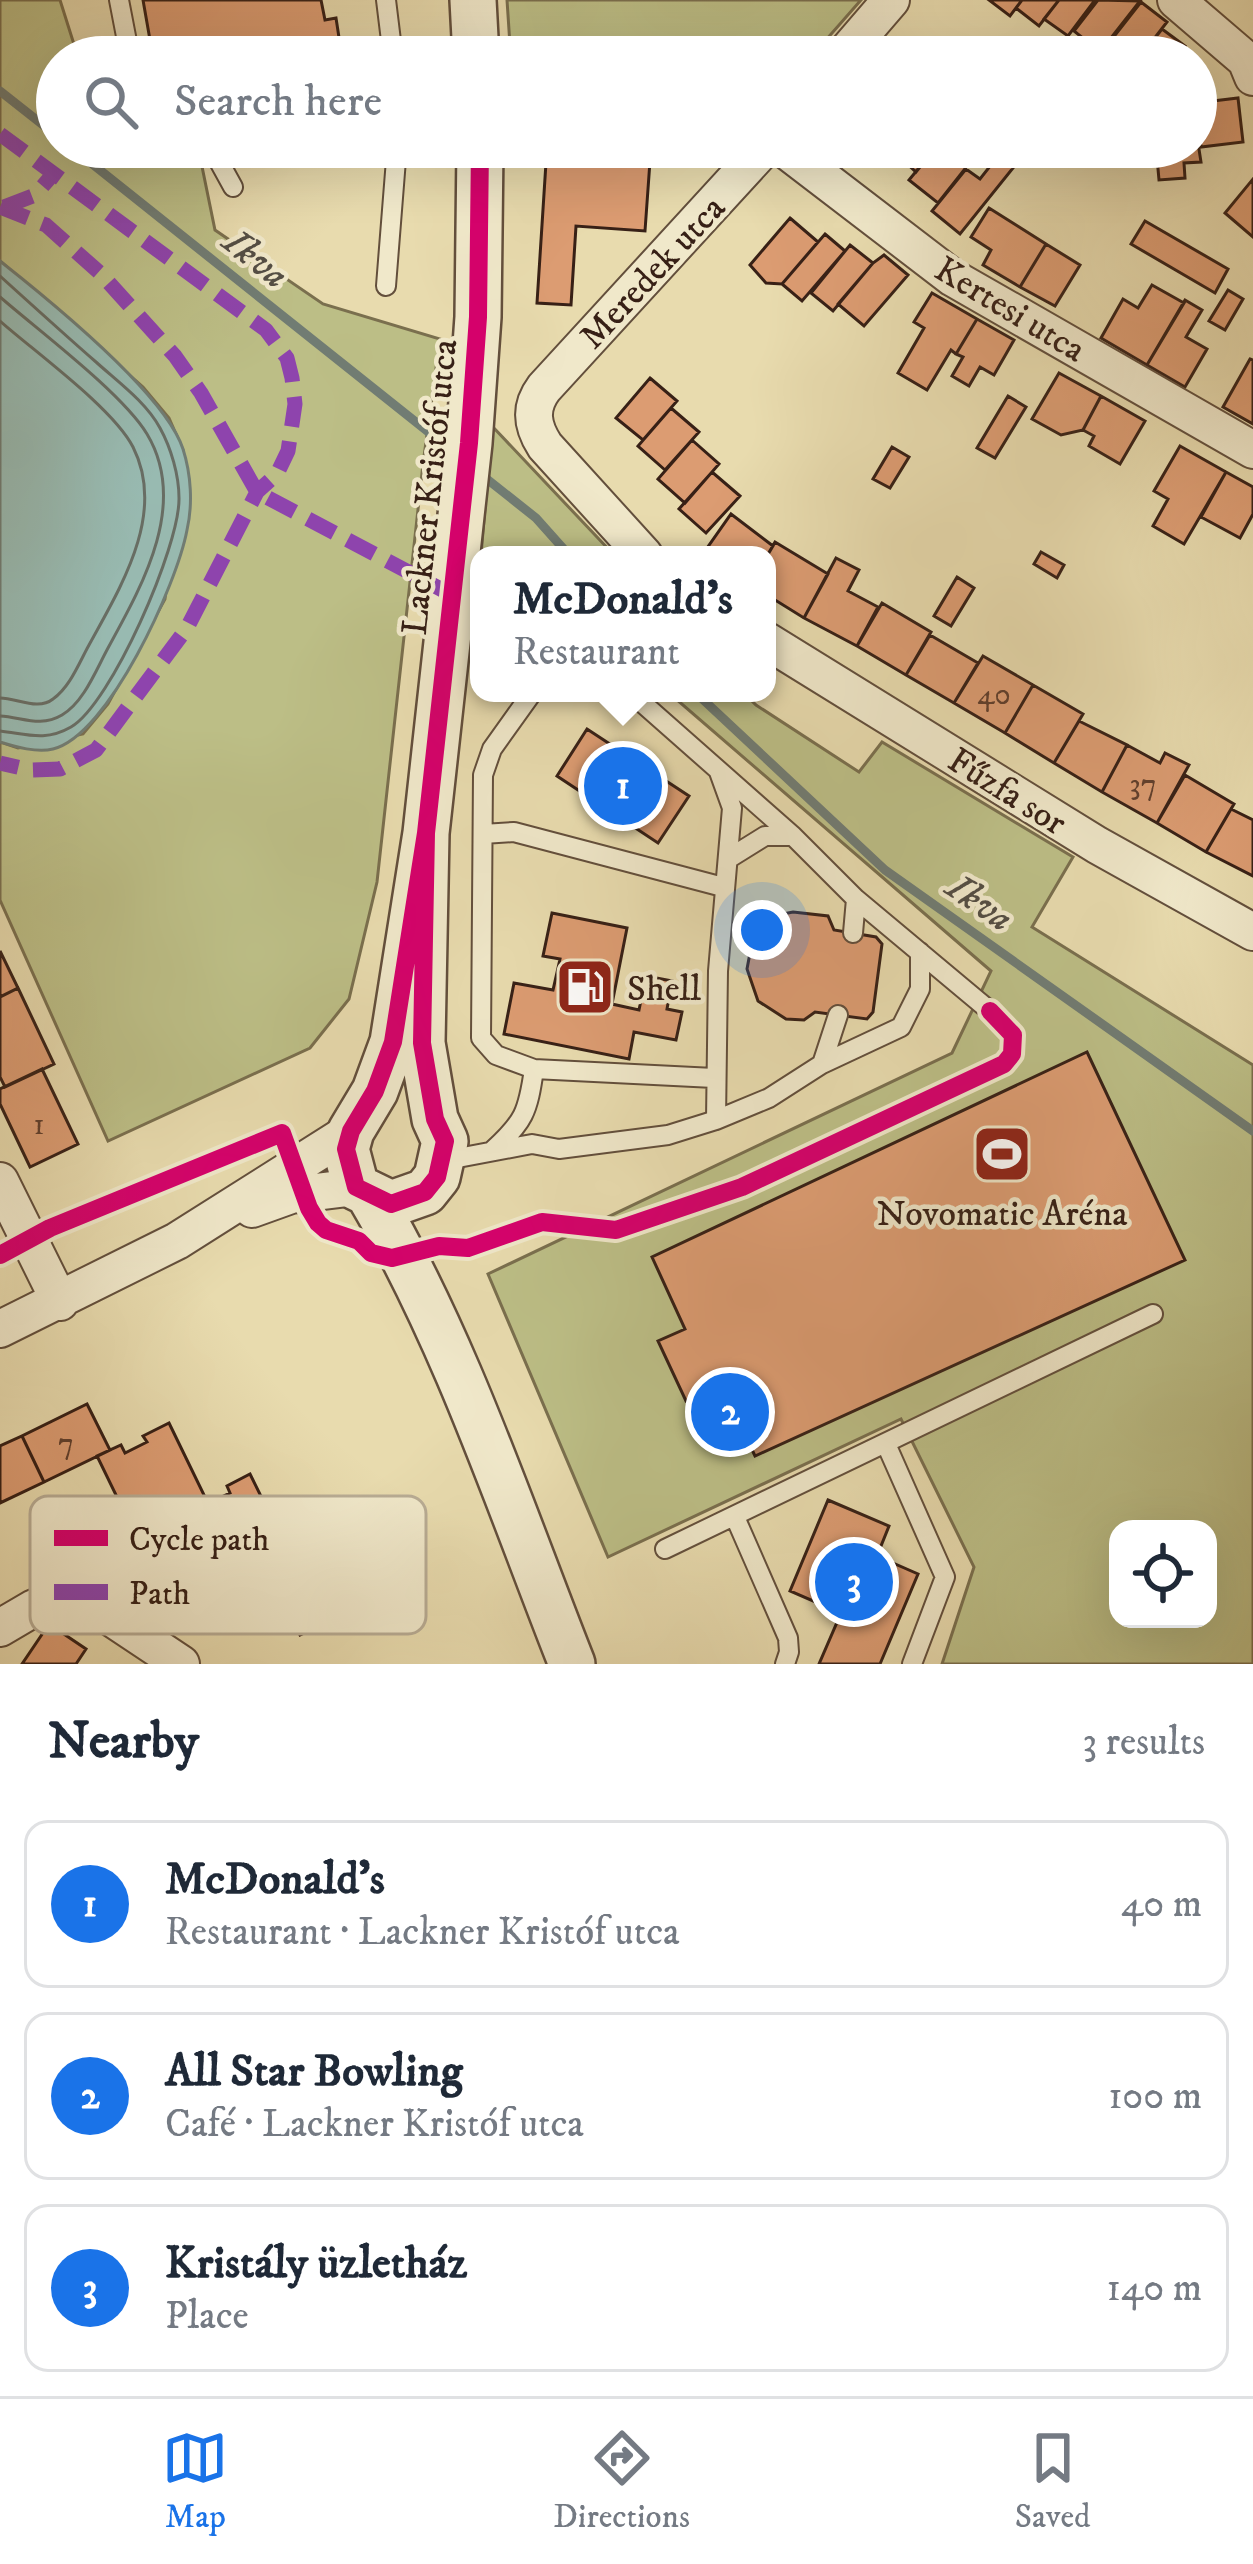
<!DOCTYPE html>
<meta charset="utf-8">
<style>
body{margin:0;font-family:"IM FELL DW Pica",serif;background:#f2f2f3;color:#1f2937}
.controls{position:absolute;right:36px;bottom:36px;display:grid;overflow:hidden;border-radius:24px;box-shadow:0 12px 48px #0002}
.controls button{width:108px;height:108px;display:grid;place-items:center;padding:0;border:0;border-bottom:3px solid #e0e1e3;background:#fff;color:#1f2937;font:60px sans-serif}
.you{position:absolute;left:762px;top:930px;width:42px;height:42px;margin:-30px;border:9px solid #fff;border-radius:50%;background:#1a73e8;box-shadow:0 0 0 18px #1a73e833}
.badge{display:grid;place-items:center;width:78px;height:78px;border-radius:50%;background:#1a73e8;color:#fff;font-size:39px;font-weight:700}
.pin{position:absolute;translate:-50% -50%;border:6px solid #fff;box-shadow:0 3px 12px #0006}
.popup{position:absolute;left:470px;top:546px;width:306px;height:156px;box-sizing:border-box;display:grid;place-content:center;border-radius:24px;background:#fff;filter:drop-shadow(0 3px 9px #0005);font-size:39px;white-space:nowrap;color:#747a83}
.popup b{font-size:45px;color:#1f2937}
.popup::after{content:'';position:absolute;left:50%;top:100%;margin-left:-24px;border:24px solid transparent;border-top-color:#fff}
.list{margin:0;padding:0;list-style:none}
h2{display:flex;justify-content:space-between;align-items:center;height:156px;margin:0;padding:0 48px;font-size:51px}
h2 small{font-size:39px;font-weight:400;color:#747a83}
.list li{display:grid;grid-template-columns:78px 1fr auto;gap:36px;align-items:center;box-sizing:border-box;height:168px;margin:0 24px 24px;padding:0 24px;border:3px solid #e0e1e3;border-radius:24px}
.list b{display:block;font-size:45px;white-space:nowrap}
.list p{margin:0;font-size:39px;white-space:nowrap;color:#747a83}
.list em{font-size:39px;font-style:normal;color:#747a83}
.icon{flex:none;width:66px;height:66px;fill:none;stroke:currentColor;stroke-width:2;stroke-linecap:round;stroke-linejoin:round}
.map{position:relative;flex:none;width:1253px;height:1664px;overflow:hidden}
.search{position:absolute;background:#fff;box-shadow:0 12px 48px #0002;left:36px;right:36px;top:36px;height:132px;display:flex;align-items:center;gap:30px;box-sizing:border-box;padding:0 42px;border-radius:66px;color:#747a83;font-size:45px}
.sheet{height:732px;background:#fff}
nav{display:flex;justify-content:space-around;align-items:center;box-sizing:border-box;height:168px;border-top:3px solid #e0e1e3;background:#fff;font-size:33px;color:#747a83}
nav a{display:grid;justify-items:center;gap:6px}
nav .on{color:#1a73e8}
.map>svg:first-child{display:block}
</style>
<div class="map">
<svg width="1253" height="1664" viewBox="0 0 1253 1664">
<rect width="100%" height="100%" fill="#e8dbae"/>
<filter id="stains"><feTurbulence type="fractalNoise" baseFrequency=".00167" numOctaves="4"/><feColorMatrix values="0 0 0 0 .2 0 0 0 0 .09 0 0 0 0 .02 0 0 0 .5 -.17"/></filter>
<radialGradient id="worn" r=".72"><stop offset=".6" stop-color="#630" stop-opacity="0"/><stop offset="1" stop-color="#630" stop-opacity=".3"/></radialGradient>
<path fill="#bcbe86" stroke="#7a6f4e" stroke-width="3" fill-rule="evenodd" d="M0 0H60L78 57H57V147H198L215 230 323 304 440 339 423 464 377 882 349 999 310 1048 108 1141 0 900V742L18 748 83 734 108 704 165 599 183 450 169 418 143 387 0 261Z
M507 0H861L811 57H582L510 45Z
M492 426 614 555H481Z
M669 693H744L756 705 859 772 882 742 1073 857 1032 927 1253 1065V1664H942L974 1567 901 1419 608 1557 488 1274 952 1053 991 971ZM1118 1529H1208V1619H1118Z"/>
<path fill="#98bab1" stroke="#717c73" stroke-width="3" d="M0 261C48 299 165 394 183 449 191 474 193 504 187 530 177 584 109 735 53 749 37 753 16 747 0 742Z"/>
<g fill="none" stroke-linecap="round" stroke-linejoin="round">
<path stroke="#686d64" stroke-width="3" d="M0 276C32 305 64 334 96 362 118 382 146 402 160 428 171 448 179 475 179 498 180 546 111 704 71 727 45 742 27 734 0 731
M0 297C39 331 122 393 147 434 189 504 142 586 108 648 96 670 84 702 62 715 40 728 22 717 0 716
M0 321C35 352 113 408 133 447 167 514 120 588 89 645 79 663 70 687 53 699 38 711 17 698 0 698"/>
<path stroke="#717c73" stroke-width="9" d="M0 91 57 136
M71 147 456 454
M478 472 536 518 569 555
M696 693 885 870 1253 1131"/>
</g>
<path fill="#dc9c72" stroke="#372016" stroke-width="3" d="M143 0H321L325 20 336 18 342 57H153Z
M989 0H1022L1010 16Z
M1022 0H1059L1039 26 1016 8Z
M1059 0H1095L1068 36 1044 19Z
M1098 0 1140 1 1100 52 1074 31Z
M1141 2 1167 22 1140 57H1107L1101 53Z
M1162 29 1185 46 1176 57H1140Z
M1238 98 1243 142 1201 147 1196 103Z
M1196 130 1201 162 1184 163 1185 178 1159 180 1156 147H1196Z
M306 147H356L357 155 308 162Z
M547 147H651L645 231 576 226 571 305 537 303Z
M889 147H936L916 172Z
M936 147H956L972 160 938 203 909 180Z
M998 156 1013 168 960 234 932 211 966 169 980 179Z
M1253 179V237L1225 213Z
M989 208 1046 244 1020 287 983 265 991 250 971 237Z
M790 218 818 242 782 284 766 283 750 265Z
M1145 221 1228 269 1215 293 1131 244Z
M825 234 845 251 802 301 782 284Z
M1046 244 1080 265 1055 306 1020 287Z
M850 245 873 263 833 311 811 293Z
M884 255 908 275 864 326 838 304 873 263Z
M1152 285 1184 303 1147 365 1101 338 1123 299 1138 308Z
M1228 290 1243 299 1225 330 1209 321Z
M932 293 977 319 956 354 951 350 927 390 898 373 924 328 914 322Z
M1185 300 1202 310 1186 337 1207 349 1185 387 1147 365Z
M977 319 1014 340 994 375 980 367 969 386 952 376 963 357 956 354Z
M1250 359 1253 360V424L1223 407Z
M1059 373 1101 396 1083 430 1061 435 1032 419Z
M650 378 677 401 643 440 616 418Z
M1008 396 1026 407 995 458 977 448Z
M1101 396 1145 421 1120 464 1089 446 1094 436 1083 430Z
M671 408 699 432 665 470 638 446Z
M692 440 719 464 685 503 658 479Z
M1180 446 1226 472 1184 544 1153 526 1168 499 1154 491Z
M892 447 909 457 890 488 873 479Z
M712 472 740 496 706 533 679 509Z
M1226 472 1253 487V514L1240 538 1201 517Z
M731 514 773 546 767 556 710 555 705 551Z
M775 542 828 574 804 618 767 595V556Z
M1041 552 1064 565 1057 578 1034 564Z
M836 558 859 570 848 591 878 607 857 646 804 618Z
M957 577 974 588 951 626 934 616Z
M882 603 931 632 906 675 857 646Z
M930 635 978 663 954 703 906 675Z
M983 656 1033 685 1005 733 954 703Z
M1033 685 1083 714 1054 763 1005 733Z
M1079 721 1127 745 1102 792 1054 763Z
M587 729 689 796 658 843 557 776Z
M1127 745 1160 763 1165 753 1189 765 1157 823 1102 792Z
M1185 775 1234 804 1206 852 1157 823Z
M1231 809 1253 820V876L1206 852Z
M793 912 828 916 834 930 876 937 882 944 873 1012 867 1019 815 1012 804 1020 786 1019 758 1001 747 969 753 937 778 915Z
M552 913 627 928 612 1004 639 1010 646 976 672 981 667 1009 682 1012 676 1040 634 1032 629 1059 504 1034 514 983 553 990 560 959 543 956Z
M0 951 18 988 0 997Z
M18 988 54 1064 5 1087 0 1077V997Z
M1087 1052 1185 1260 755 1456 721 1384 686 1401 658 1341 685 1329 652 1257Z
M42 1069 78 1144 30 1167 0 1104V1089Z
M87 1404 110 1450 44 1482 22 1436Z
M169 1423 205 1497 180 1509 176 1502 154 1512 158 1520 134 1532 97 1456 121 1445 125 1453 147 1442 143 1436Z
M22 1436 44 1482 0 1503V1446Z
M250 1474 287 1549 263 1560 260 1553 238 1563 241 1571 216 1583 180 1509 205 1497 208 1503 230 1493 227 1486Z
M828 1500 889 1526 877 1556 918 1574 880 1664H819L841 1613 790 1591Z
M333 1527 369 1601 346 1613 342 1605 319 1616 323 1624 300 1635 263 1560 287 1549 290 1556 312 1545 309 1538Z
M49 1624 86 1649 76 1664H22Z"/>
<g fill="none" stroke-linecap="round" stroke-linejoin="round">
<g stroke="#634f3c" stroke-width="22">
<path id="service" d="M119 0 130 57
M386 0 393 57
M211 147 233 187
M386 286 397 147
M631 693 793 836 856 899 990 1011
M483 834 514 832 723 887
M728 859 765 836H793
M853 933 856 899
M822 1064 838 1015
M534 1069 714 1078
M716 1120 769 1098 822 1064 901 1027 920 989V952
M492 1151C524 1122 528 1112 534 1069L496 1055 481 1038 483 775 492 749 532 693
M442 1161 532 1144 559 1149 668 1135 716 1120 718 971 732 808 719 772
M886 1444 945 1577 912 1664
M735 1517 788 1638 789 1652 785 1664
M665 1549 1153 1314"/>
</g>
<g stroke="#634f3c" stroke-width="40">
<path id="minor" d="M1176 0 1246 60 1253 77
M842 57 891 0
M782 147 953 278 1253 450
M644 555 545 446C532 426 529 408 544 388L765 147
M767 641 1097 845 1253 932
M0 1181 60 1302
M252 1209 291 1195 356 1187
M0 1329 177 1241 351 1131
M0 1628 34 1608 94 1606 181 1664"/>
</g>
<g stroke="#634f3c" stroke-width="50">
<path id="tertiary" d="M473 0 476 57
M426 833 422 1043 435 1119 445 1141 437 1177 425 1192 391 1204 356 1187 346 1149 351 1131 375 1091 393 1042 426 833 469 443 478 317 480 147
M370 1196C456 1342 510 1507 572 1664"/>
</g>
<use href="#service" stroke="#f0e8ca" stroke-width="18"/>
<use href="#minor" stroke="#f0e8ca" stroke-width="36"/>
<use href="#tertiary" stroke="#f0e8ca" stroke-width="45"/>
<path stroke="#8e44ad" stroke-width="15" stroke-dasharray="30 15" stroke-linecap="butt" d="M0 134 266 330 287 358 292 378 295 404 288 451 277 474 257 492 187 628 96 750 60 769 30 770 0 763
M0 207 46 225 101 274 175 356 201 393 257 492 450 594
M4 207 35 195 54 173"/>
<g stroke="#f0e8ca" stroke-width="26">
<path id="cycleway" d="M426 833 422 1043 435 1119 445 1141 437 1177 425 1192 391 1204 356 1187 346 1149 351 1131 375 1091 393 1042 426 833 469 443 478 317 480 147
M0 1255 50 1228 282 1133 309 1208 318 1223 326 1230 359 1241 371 1253 392 1258 439 1246 468 1248 542 1222 616 1230 742 1187 1004 1064 1012 1054 1013 1035 990 1011"/>
</g>
<use href="#cycleway" stroke="#d6006c" stroke-width="18"/>
</g>
<defs>
<g id="fuel-square" transform="scale(3)"><rect x="-9" y="-9" width="18" height="18" rx="4" fill="#8f2418" stroke="#f0e8ca"/><path d="M-5.5-6h7V0h2V4h1.3V-2.5L3-4.5l.8-.8L6-3V5H2.5V1h-1V6h-7ZM-4.2-4.7v3.2H.2V-4.7Z" fill="#fff"/></g>
<g id="stadium-square" transform="scale(3)"><rect x="-9" y="-9" width="18" height="18" rx="4" fill="#8f2418" stroke="#f0e8ca"/><path d="M0-5a6.5 5 0 1 0 0 10a6.5 5 0 1 0 0-10ZM-3.5-1.8h7v3.6h-7Z" fill="#fff"/></g>
</defs>
<g fill-rule="evenodd">
<use href="#fuel-square" x="585" y="987"/>
<use href="#stadium-square" x="1002" y="1154"/>
</g>
<g text-anchor="middle" stroke-width="9" stroke-linejoin="round" paint-order="stroke">
<g font-size="30" fill="#603f2d">
<text x="994" y="704">40</text>
<text x="1143" y="794">37</text>
<text x="39" y="1134">1</text>
<text x="66" y="1453">7</text>
</g>
<g font-size="36" fill="#372016" stroke="#f0e8ca">
<text transform="translate(651 271) rotate(-47)" y="13">Meredek utca</text>
<text transform="translate(1011 308) rotate(31)" y="13">Kertesi utca</text>
<text transform="translate(428 487) rotate(-84)" y="13">Lackner Kristóf utca</text>
<text transform="translate(1008 790) rotate(32)" y="13">Fűzfa sor</text>
</g>
<g font-size="36" fill="#372016" stroke="#f0e8ca" text-anchor="start">
<text x="627" y="1000">Shell</text>
<text x="1002" y="1225" text-anchor="middle">Novomatic Aréna</text>
</g>
<g font-size="39" font-style="italic" fill="#544e44" stroke="#f0e8ca">
<text transform="translate(257 257) rotate(39)" y="14">Ikva</text>
<text transform="translate(981 901) rotate(35)" y="14">Ikva</text>
</g>
</g>
<rect x="30" y="1496" width="396" height="138" rx="18" fill="#f0e8ca" stroke="#b8ac94" stroke-width="3"/>
<rect x="54" y="1530" width="54" height="16" fill="#d6006c"/>
<rect x="54" y="1584" width="54" height="16" fill="#8e44ad"/>
<g font-size="33" fill="#372016">
<text x="129" y="1550">Cycle path</text>
<text x="129" y="1604">Path</text>
</g>
<rect width="100%" height="100%" filter="url(#stains)"/>
<rect width="100%" height="100%" fill="url(#worn)"/>
</svg>
<div class="controls">
<button><svg class="icon" aria-label="locate" viewBox="0 0 24 24"><circle cx="12" cy="12" r="6"/><path d="M12 2v4M12 18v4M2 12h4M18 12h4"/></svg></button>
</div>
<div class="you"></div>
<div class="pin badge" style="left:623px;top:786px">1</div>
<div class="popup"><b>McDonald's</b>Restaurant</div>
<div class="pin badge" style="left:730px;top:1412px">2</div>
<div class="pin badge" style="left:854px;top:1582px">3</div>
<div class="search"><svg class="icon" aria-label="search" viewBox="0 0 24 24"><circle cx="10" cy="10" r="6"/><path d="M15 15l6 6"/></svg>Search here</div>
</div>
<section class="sheet">
<h2>Nearby<small>3 results</small></h2>
<ul class="list">
<li><span class="badge">1</span><div><b>McDonald's</b><p>Restaurant · Lackner Kristóf utca</p></div><em>40 m</em></li>
<li><span class="badge">2</span><div><b>All Star Bowling</b><p>Café · Lackner Kristóf utca</p></div><em>100 m</em></li>
<li><span class="badge">3</span><div><b>Kristály üzletház</b><p>Place</p></div><em>140 m</em></li>
</ul>
</section>
<nav>
<a class="on"><svg class="icon" aria-label="map" viewBox="0 0 24 24"><path d="M3 6l6-2 6 2 6-2v14l-6 2-6-2-6 2zM9 4v14M15 6v14"/></svg>Map</a>
<a><svg class="icon" aria-label="directions" viewBox="0 0 24 24"><path d="M12 3l9 9-9 9-9-9zM9 14v-3h6M13 9l2 2-2 2"/></svg>Directions</a>
<a><svg class="icon" aria-label="saved" viewBox="0 0 24 24"><path d="M7 4h10v16l-5-4-5 4z"/></svg>Saved</a>
</nav>
